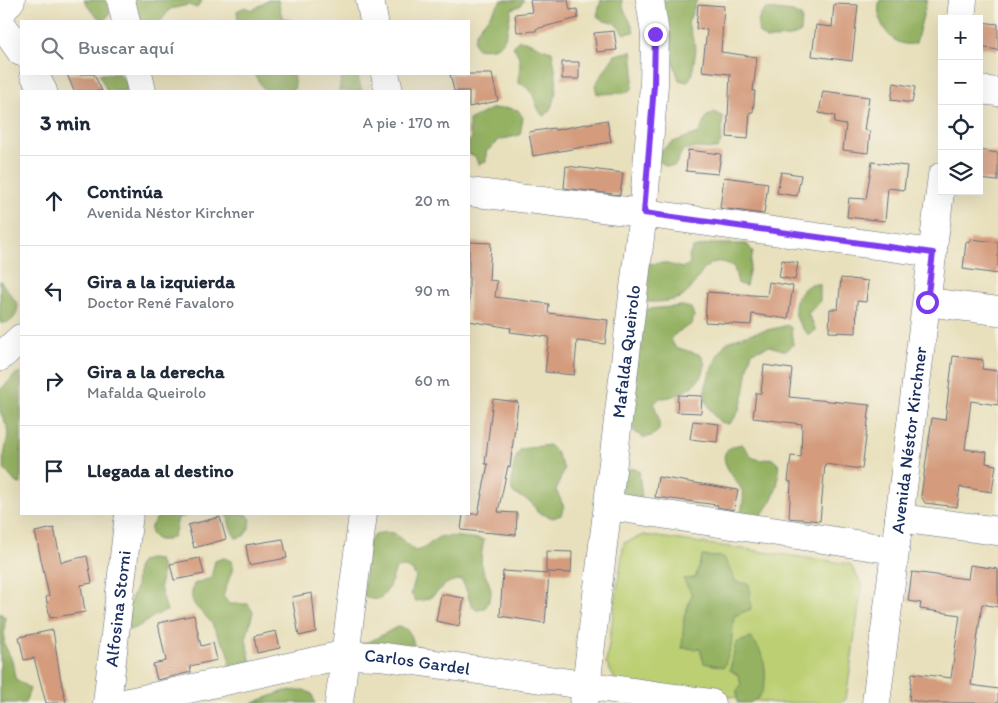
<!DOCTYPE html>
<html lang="es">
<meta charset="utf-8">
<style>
body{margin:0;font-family:Itim,sans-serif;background:#f6f6f7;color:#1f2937}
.controls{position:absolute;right:15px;top:15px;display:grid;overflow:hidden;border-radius:0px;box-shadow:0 5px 20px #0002}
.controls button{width:45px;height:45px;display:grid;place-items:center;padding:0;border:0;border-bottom:1px solid #e0e1e3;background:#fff;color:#1f2937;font:25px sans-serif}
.stop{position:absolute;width:15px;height:15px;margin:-11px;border:4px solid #7c3aed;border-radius:50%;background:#fff}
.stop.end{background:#7c3aed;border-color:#fff;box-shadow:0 1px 5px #0008}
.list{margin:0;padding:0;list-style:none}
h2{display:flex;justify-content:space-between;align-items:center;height:65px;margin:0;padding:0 20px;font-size:21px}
h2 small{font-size:16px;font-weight:400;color:#747a83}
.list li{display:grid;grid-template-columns:32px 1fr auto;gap:15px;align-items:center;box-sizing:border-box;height:90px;padding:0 20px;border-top:1px solid #e0e1e3}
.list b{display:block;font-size:19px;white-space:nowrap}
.list p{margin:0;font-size:16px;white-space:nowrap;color:#747a83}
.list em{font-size:16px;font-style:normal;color:#747a83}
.icon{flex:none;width:28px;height:28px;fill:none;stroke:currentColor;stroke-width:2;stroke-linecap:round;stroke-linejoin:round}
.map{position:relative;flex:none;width:998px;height:703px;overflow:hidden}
.search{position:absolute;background:#fff;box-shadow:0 5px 20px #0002;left:20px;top:20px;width:450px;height:55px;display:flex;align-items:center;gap:12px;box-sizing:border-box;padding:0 18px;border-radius:0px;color:#747a83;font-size:19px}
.panel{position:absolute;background:#fff;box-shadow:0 5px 20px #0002;left:20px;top:90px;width:450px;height:425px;border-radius:0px}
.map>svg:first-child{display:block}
</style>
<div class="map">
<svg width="998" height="703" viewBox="0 0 998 703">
<rect width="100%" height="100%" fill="#f7f3e8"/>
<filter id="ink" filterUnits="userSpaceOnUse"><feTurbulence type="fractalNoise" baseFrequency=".02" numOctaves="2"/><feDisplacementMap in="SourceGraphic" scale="10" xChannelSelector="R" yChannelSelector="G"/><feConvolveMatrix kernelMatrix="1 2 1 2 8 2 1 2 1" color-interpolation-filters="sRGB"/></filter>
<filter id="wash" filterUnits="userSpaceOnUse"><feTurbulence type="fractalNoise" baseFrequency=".0096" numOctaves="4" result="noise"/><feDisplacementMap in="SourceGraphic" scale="20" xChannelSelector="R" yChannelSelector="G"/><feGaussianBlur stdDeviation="1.12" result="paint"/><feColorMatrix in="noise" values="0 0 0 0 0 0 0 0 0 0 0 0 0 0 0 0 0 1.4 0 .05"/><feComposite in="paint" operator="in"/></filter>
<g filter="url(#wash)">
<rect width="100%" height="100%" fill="#e8e0bc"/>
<path fill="#bccf72" stroke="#6c7f68" d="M644 535 850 564 862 585 846 699 841 703H774L616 681 606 663 624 543Z"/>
<path fill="#95b264" stroke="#587061" d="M84 0H107L110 13 105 20C92 16 91 10 84 0Z
M134 0H201L202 1 197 8 188 5 170 9 161 21H132Z
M268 0H278L282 17 293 21H238L237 11 245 7 253 10Z
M502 0H524L520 6 512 9C505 31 511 53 476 48L474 39 477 31Z
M601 0H622C622 13 632 19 634 32L625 34 613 22 604 21 597 16Z
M661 0H697L688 23 696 49 692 75 687 82 679 80 671 55 657 33Z
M880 0H927L916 43C893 51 873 21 880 0Z
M766 9 793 12 802 17 801 32 790 37 766 39 759 33C757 22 758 17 766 9Z
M519 40C531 41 540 49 552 51 556 73 562 99 544 117 531 103 539 91 518 83 519 68 524 60 513 47Z
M632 51 634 71 632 89 625 93 597 94 595 85 615 55Z
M99 74H119L135 91H107Z
M254 74H293L295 87 292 91H265Z
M342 74H357L362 91H339Z
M508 108 518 110 523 118 520 135 499 140 486 152V162L478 164 475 156 469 154V141L472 138 469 133V120L491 109Z
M715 112 723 117 721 142 717 149 692 148 683 150 675 166H666L659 161 658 152 673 142 699 133 707 116Z
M747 244 753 252 746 286 738 284 734 267C703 247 699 289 680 298 670 302 656 302 645 302L646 264 664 263 682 268 690 264 689 256 693 248 710 244Z
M0 280 18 305C17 317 12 324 0 323Z
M811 284H820V301L808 314 816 330 809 335C791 320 789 296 811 284Z
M682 306 691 308 694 316 692 324 676 333 671 340 675 347 701 355C716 378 678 399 660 398L654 404 659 420V430L652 436 643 438 635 432 631 424 639 307 648 309Z
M788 325 791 327 793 345 786 351 769 346 752 352C744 373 748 408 729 424L720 422C712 414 704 402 705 391 706 380 719 347 728 342 747 332 768 331 788 325Z
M17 373H21V484L16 483 5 470 3 461 8 435 7 426 0 412V390Z
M742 444 753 458 762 460 771 458 778 464C782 491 767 507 752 528L739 524C740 516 745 499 743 493 740 481 703 451 742 444Z
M549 445 556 452 564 469 556 490 564 507 561 515 553 518 537 512C532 498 523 500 512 492 511 478 513 459 521 449Z
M631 468 639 471 642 499 618 506 623 472Z
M160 514H186V516L178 518 174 536 167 540H158L151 534V526Z
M227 514H247L251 520 249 528 244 536 236 538 231 530Z
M385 532 394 533 415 551C428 549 429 542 439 537 445 535 475 538 484 540 483 546 481 553 481 560 482 580 501 587 484 609L476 610C467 603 469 590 461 580 438 580 441 600 416 601L411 594 416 577 412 570 405 567 396 568C390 584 384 610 363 595L368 543 376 534Z
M702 556 724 557 736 582 749 584 751 609 734 616 731 646 724 667 704 663 700 649 682 648 684 617 692 594 683 579 695 578Z
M224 558 233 562 232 571 223 596 229 604H248L253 612 246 639 250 660 257 665 229 669C231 645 225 650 217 634 214 629 213 624 209 620 198 607 187 605 194 584L211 578 215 561Z
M149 559 159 560 162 569 160 587 167 611C151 614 143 628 128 630L129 604 136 588 137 569 141 561Z
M0 613 5 617 4 644 12 660 15 678 30 689 25 703H0Z
M397 627 407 629 412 637 414 647H422L429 652 355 646 373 640Z
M750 638C767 650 774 696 749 703 746 703 740 703 737 703V691L741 684 738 675 730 670 736 643Z
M304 690 312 694 315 703H252L285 691Z"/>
<g id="blocks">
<path fill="#d49b7d" d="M530 0H568L570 10 577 9 578 18 536 29V31L517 32 515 14 532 12Z
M698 4 724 6 721 52 757 57 753 91H755L753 112H750L748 139 727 137 730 74 702 71 707 30 696 29Z
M834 4 858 5 852 61 812 56 816 25 832 27Z
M981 22 998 24V50L979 47Z
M614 31 617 50 597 52 594 33Z
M562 62H579V79H562Z
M67 74H94L102 91H74Z
M450 74H492L498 101 469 107V91H454Z
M894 83 915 87 912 103 891 100Z
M823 91 869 97 864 130 870 131 868 153 843 150 846 125 834 123 835 116 819 113Z
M607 120 611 142 533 156 529 132 554 128 555 130Z
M688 150 721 154 718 174 686 171Z
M979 150 998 153V181L979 179Z
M872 162 907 166 904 190 888 188 885 221 847 217 849 198 866 199Z
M566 166 623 173 620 195 564 188Z
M781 172 801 175 797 196 777 193Z
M724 177 768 183 764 214 720 208Z
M970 239 998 242V274L963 269 966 242 970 243Z
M469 242 491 243 489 280 497 281 495 297 549 304 548 313 608 320 605 344 577 341 574 375 545 372 549 337 510 332 511 328 469 321Z
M782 260 798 263 795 280 779 277Z
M841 278 868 281 866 302 857 301 856 333 829 332 830 309H838Z
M769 282 793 286 788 319 752 314 751 325 705 322 707 292 767 296Z
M953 356 983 360 982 369 998 371V405L971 401 965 449 987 452 986 463 996 465 992 492 960 487 957 507 925 503 921 496 932 418 945 420Z
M764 365 792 369 789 397 870 405 862 469 825 464 820 521 789 518 791 482 788 481 791 456 801 457 802 424 753 418 756 393H761Z
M678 395 702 396 701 413 677 412Z
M493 399 518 402 510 467 508 466 498 512 517 513 516 535 461 530 463 514H478L488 464H485Z
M693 421 719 424 717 442 690 439Z
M658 477 738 490 734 510 717 507 718 505 655 497Z
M220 517 226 539 194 548 188 525Z
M54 528 61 562 87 556 92 583 81 585 85 612 50 618 46 597 49 596 35 532Z
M283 539 287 558 249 565 246 545Z
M546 551 572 552 571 573 546 572Z
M200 558 204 574 174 580 170 564Z
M970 565 998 569V607L982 604 971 685 998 689V703H929L909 700 912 673 951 678 960 615 920 609 921 603 908 601 912 572 968 579Z
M503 571 549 574 545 623 500 616Z
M312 593 316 632 299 636 292 597Z
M441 594 464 598 459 626 436 621Z
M194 615 201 646 213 643 217 660 190 666 191 672 157 680 153 664 166 661 158 623Z
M53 630 60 676 66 703H46L34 658 24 660 19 637Z
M276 631 280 648 257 653 254 636Z"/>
</g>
</g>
<g filter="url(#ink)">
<use href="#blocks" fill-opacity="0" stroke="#636d7f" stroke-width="1"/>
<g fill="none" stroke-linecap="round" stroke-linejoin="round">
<g stroke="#636d7f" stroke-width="29">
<g id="minor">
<path d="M121 0 126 21"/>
<path d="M370 0 374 21"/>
<path d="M0 14 11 0"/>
<path d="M0 22 21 52"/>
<path d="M34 74 43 91"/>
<path d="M138 74 142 91"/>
<path d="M385 74 389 91"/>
<path d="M979 90 998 92"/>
<path d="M469 192 643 213 933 253"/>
<path d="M927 302 998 311"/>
<path d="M0 357 21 338"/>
<path d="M609 506 894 550"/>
<path d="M899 518 998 531"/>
<path id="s1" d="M107 703 129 514"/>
<path id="s2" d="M125 703 343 655 379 656 711 703"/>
<path d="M339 703 363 514"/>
<path id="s3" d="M584 703 643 213 654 85 655 34 650 0"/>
</g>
</g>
<g stroke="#636d7f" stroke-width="29">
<g id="major">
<path d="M961 19 963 0"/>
<path id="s4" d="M876 703 942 176"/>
</g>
</g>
<use href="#minor" stroke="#fff" stroke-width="28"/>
<use href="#major" stroke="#fff" stroke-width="28"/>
</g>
</g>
<g fill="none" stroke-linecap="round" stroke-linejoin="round" filter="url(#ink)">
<path stroke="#7c3aed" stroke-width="6" d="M655 34 654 85 644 213 933 253 927 302"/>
</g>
<g text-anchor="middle" stroke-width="5" stroke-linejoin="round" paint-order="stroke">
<g font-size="18" fill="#1b2f5e" stroke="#f7f3e8">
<text dy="6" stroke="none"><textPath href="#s3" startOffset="354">Mafalda Queirolo</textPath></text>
<text dy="6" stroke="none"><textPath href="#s4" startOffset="265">Avenida Néstor Kirchner</textPath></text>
<text dy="6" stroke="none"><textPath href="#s1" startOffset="95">Alfosina Storni</textPath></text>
<text dy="6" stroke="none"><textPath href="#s2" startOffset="298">Carlos Gardel</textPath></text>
</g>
</g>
</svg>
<div class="controls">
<button>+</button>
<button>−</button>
<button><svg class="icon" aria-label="locate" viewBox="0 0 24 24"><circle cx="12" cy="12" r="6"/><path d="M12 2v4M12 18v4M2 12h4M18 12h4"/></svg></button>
<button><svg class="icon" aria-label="layers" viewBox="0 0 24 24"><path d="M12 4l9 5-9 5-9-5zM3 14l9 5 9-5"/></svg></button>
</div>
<div class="stop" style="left:927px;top:302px"></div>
<div class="stop end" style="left:655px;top:34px"></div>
<div class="search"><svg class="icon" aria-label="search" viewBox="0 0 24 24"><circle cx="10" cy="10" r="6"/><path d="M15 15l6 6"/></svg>Buscar aquí</div>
<section class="panel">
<h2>3 min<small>A pie · 170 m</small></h2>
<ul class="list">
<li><svg class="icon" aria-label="ahead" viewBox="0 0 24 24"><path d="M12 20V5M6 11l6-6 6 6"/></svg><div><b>Continúa</b><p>Avenida Néstor Kirchner</p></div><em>20 m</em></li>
<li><svg class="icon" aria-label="left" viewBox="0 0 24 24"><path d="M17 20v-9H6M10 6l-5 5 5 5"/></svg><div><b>Gira a la izquierda</b><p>Doctor René Favaloro</p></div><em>90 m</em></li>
<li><svg class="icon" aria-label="right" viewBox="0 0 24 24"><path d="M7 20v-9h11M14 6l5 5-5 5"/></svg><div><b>Gira a la derecha</b><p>Mafalda Queirolo</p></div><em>60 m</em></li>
<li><svg class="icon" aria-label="arrive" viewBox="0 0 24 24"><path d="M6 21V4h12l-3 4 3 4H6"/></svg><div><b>Llegada al destino</b></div></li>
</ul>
</section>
</div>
